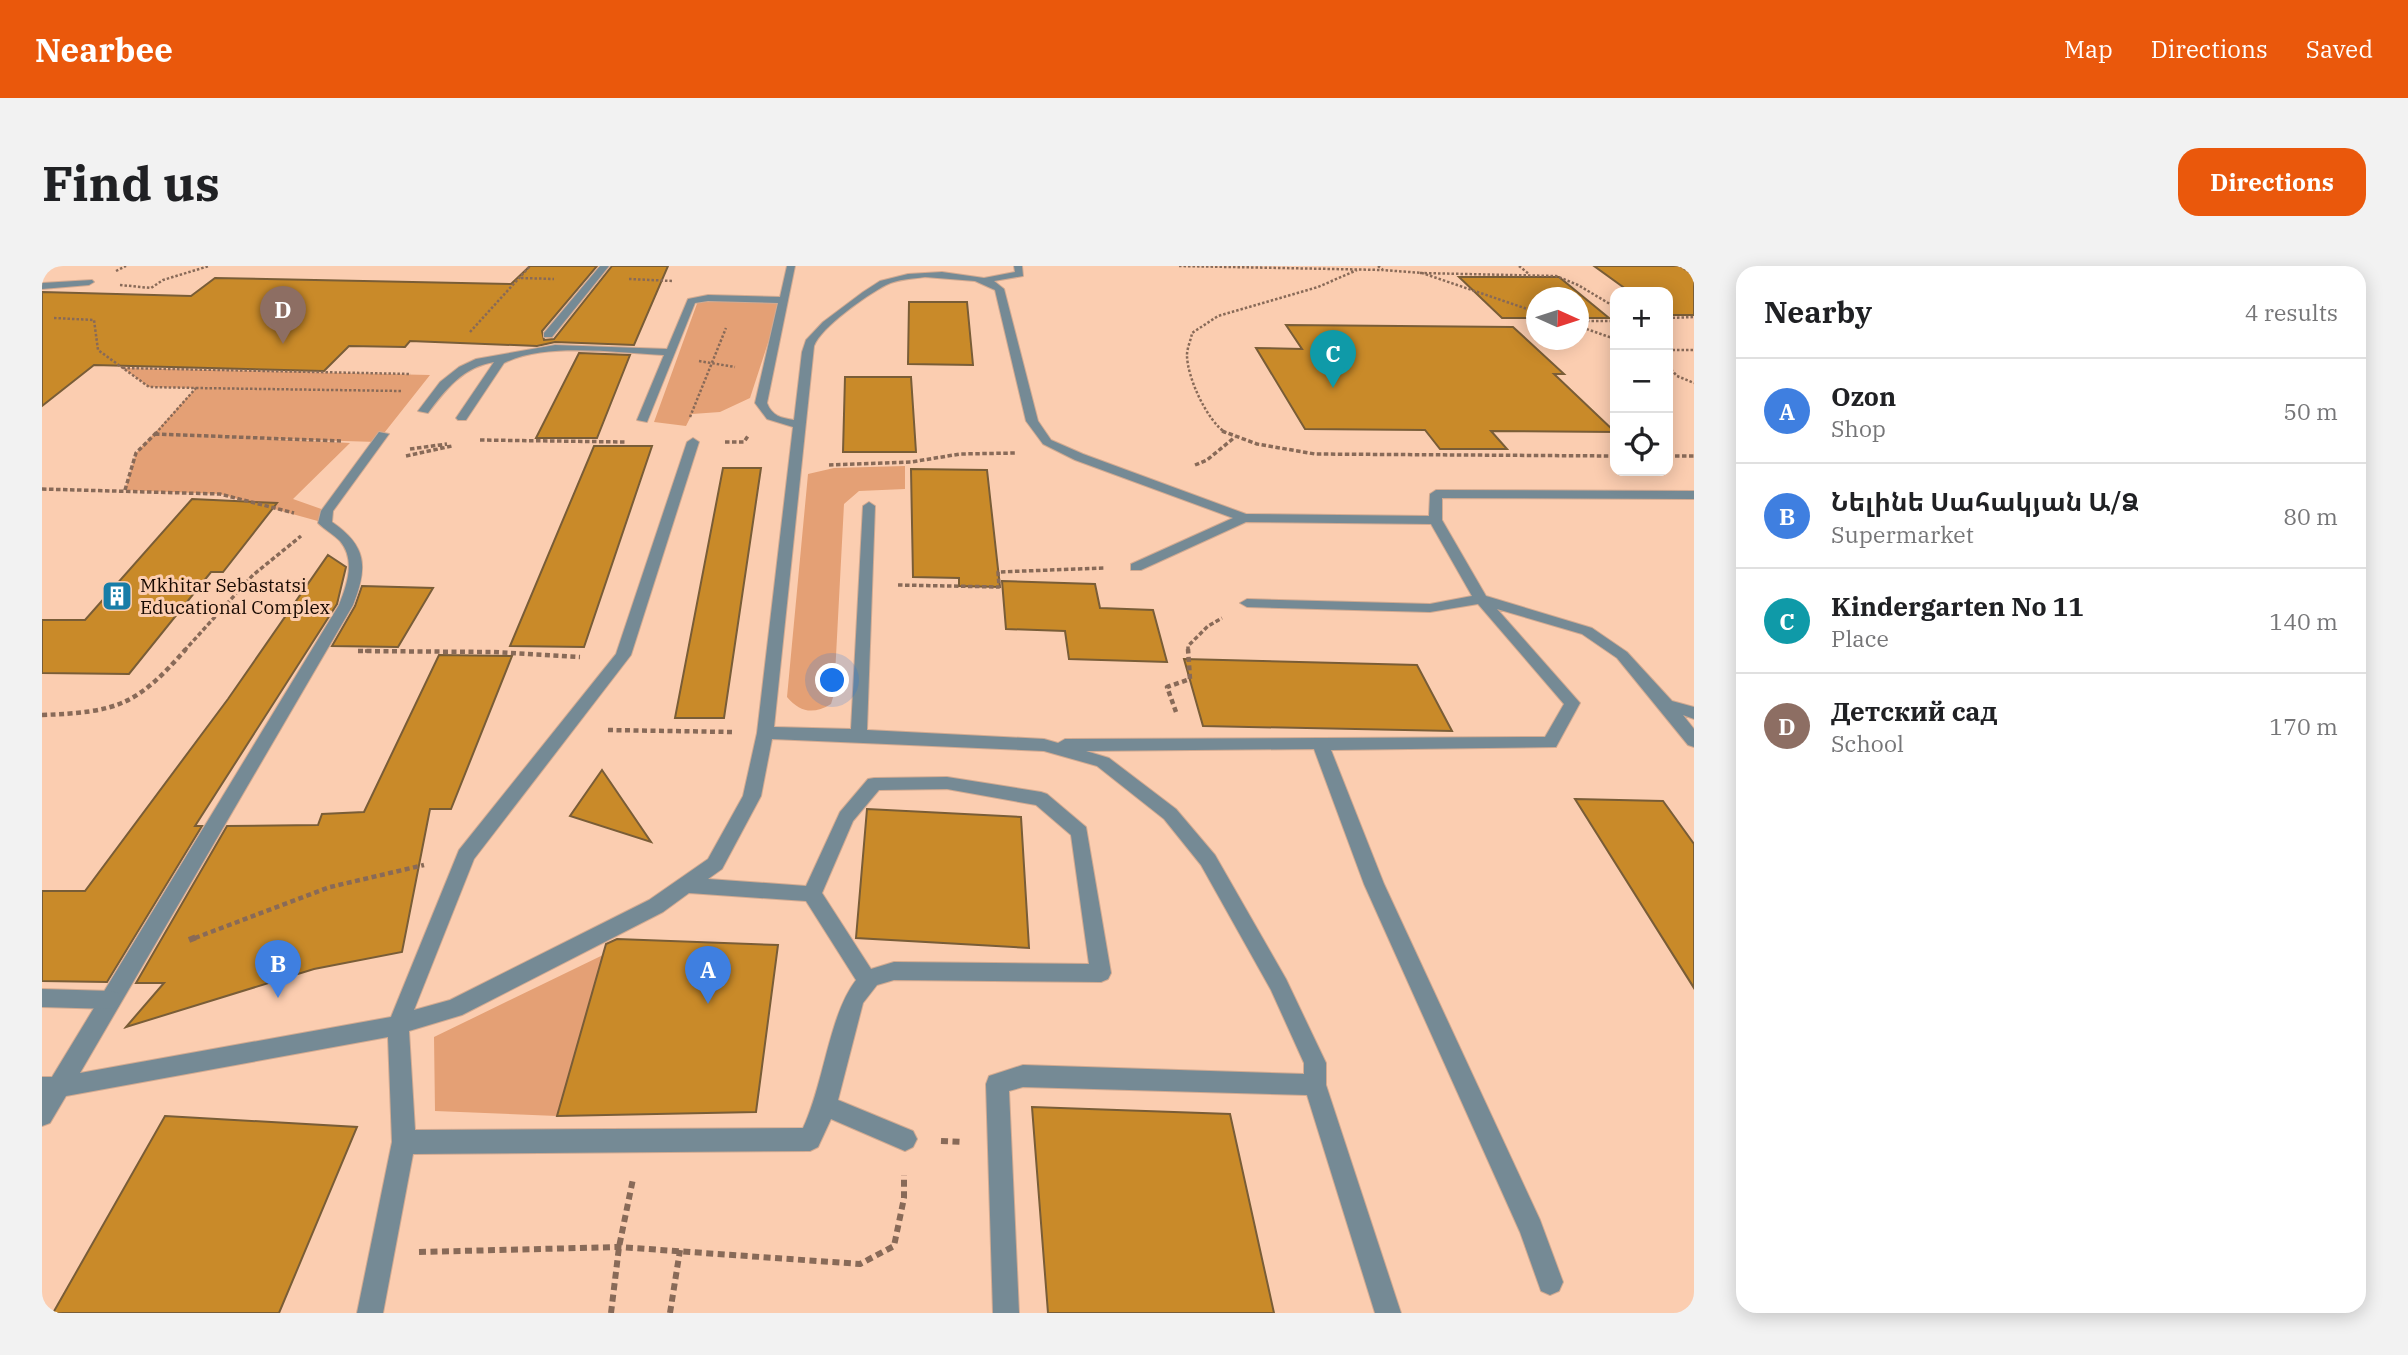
<!DOCTYPE html>
<meta charset="utf-8">
<style>
body{margin:0;font-family:"IBM Plex Serif","Noto Sans Armenian",serif;background:#f2f2f2;color:#202124}
.controls{position:absolute;right:21px;top:21px;display:grid;overflow:hidden;border-radius:14px;box-shadow:0 4px 18px #0003}
.controls button{width:63px;height:63px;display:grid;place-items:center;padding:0;border:0;border-bottom:2px solid #e0e0e0;background:#fff;color:#202124;font:35px sans-serif}
.compass{position:absolute;left:1484px;top:21px;width:63px;height:63px;border-radius:50%;background:#fff;box-shadow:0 4px 18px #0003;rotate:93deg}
.you{position:absolute;left:791px;top:415px;width:24px;height:24px;margin:-18px;border:5px solid #fff;border-radius:50%;background:#1a73e8;box-shadow:0 0 0 10px #1a73e833}
.badge{display:grid;place-items:center;width:46px;height:46px;border-radius:50%;background:#ea580c;color:#fff;font-size:23px;font-weight:700}
.pin{position:absolute;translate:-50% -58px;filter:drop-shadow(0 2px 4px #0008)}
.pin::after{content:'';position:absolute;top:37px;width:24px;height:21px;background:inherit;clip-path:polygon(0 0,100% 0,50% 100%)}
.list{margin:0;padding:0;list-style:none}
h2{display:flex;justify-content:space-between;align-items:center;height:91px;margin:0;padding:0 28px;font-size:30px}
h2 small{font-size:23px;font-weight:400;color:#757577}
.list li{display:grid;grid-template-columns:46px 1fr auto;gap:21px;align-items:center;box-sizing:border-box;height:105px;padding:0 28px;border-top:2px solid #e0e0e0}
.list b{display:block;font-size:26px;white-space:nowrap}
.list p{margin:0;font-size:23px;white-space:nowrap;color:#757577}
.list em{font-size:23px;font-style:normal;color:#757577}
.icon{flex:none;width:38px;height:38px;fill:none;stroke:currentColor;stroke-width:2;stroke-linecap:round;stroke-linejoin:round}
.map{position:relative;flex:none;width:1652px;height:1047px;overflow:hidden;border-radius:21px}
header{display:flex;align-items:center;gap:42px;box-sizing:border-box;height:98px;padding:0 35px;background:#ea580c;color:#fff}
header strong{font-size:33px}
nav{display:flex;gap:38px;margin-inline-start:auto;font-size:24px}
.intro{display:flex;align-items:center;justify-content:space-between;box-sizing:border-box;height:168px;padding:0 42px}
h1{margin:0;font-size:49px}
.button{padding:18px 32px;border-radius:21px;background:#ea580c;color:#fff;font-size:24px;font-weight:700}
main{display:flex;gap:42px;padding:0 42px}
aside{flex:1;background:#fff;border-radius:21px;box-shadow:0 4px 18px #0003}
.map>svg:first-child{display:block}
</style>
<header>
<strong>Nearbee</strong>
<nav><a>Map</a><a>Directions</a><a>Saved</a></nav>
</header>
<div class="intro"><h1>Find us</h1><a class="button">Directions</a></div>
<main>
<div class="map">
<svg width="1652" height="1047" viewBox="0 0 1652 1047">
<rect width="100%" height="100%" fill="#fbcdb0"/>
<path fill="#e4a075" d="M657 32 740 34 708 132 678 146 650 148 644 160 612 156Z
M81 102 388 109 335 176 205 172 308 177 251 233 285 245 283 257 178 228 83 224 94 187 154 122 107 121Z
M863 200V223L817 225 802 238 792 428 789 438C771 449 758 446 745 431L766 208 792 202Z
M561 689 515 850 393 845 392 771Z"/>
<path fill="#c98a29" stroke="#795d37" stroke-width="2" d="M488 0H555L500 65 502 74 512 73 570 0H626L592 79 513 76 495 80 368 75 363 81 307 80 282 105 52 99 0 140V26L149 30 173 12 469 18Z
M1552 0H1652V49H1626V26H1588Z
M1417 11H1517L1567 52H1536V32H1494V52H1460Z
M867 36H925L931 99 866 98Z
M1244 59 1471 61 1522 108H1512L1573 166 1449 165 1465 183H1398L1383 164 1263 163 1214 82 1260 83Z
M537 87 588 89 555 172H494Z
M803 111H869L874 186H801Z
M552 180H610L542 381 468 380Z
M681 202H719L682 452H633Z
M869 203 945 204 958 321 917 320V312L871 311Z
M150 233 235 237 181 306H169L87 408 0 407V354H43Z
M286 289 304 301 295 338 153 560H160L65 716 0 715V625H43L186 433Z
M960 315 1053 318 1058 342 1111 344 1125 396 1027 393 1023 365 964 363Z
M320 320 391 322 356 381 290 380 313 340Z
M397 389 470 390 409 543H388L360 686 272 703 84 761 122 717H94L185 560 276 559 280 548 322 546Z
M1142 393 1375 399 1410 465 1161 460Z
M560 504 609 576 528 550Z
M1533 533 1621 535 1652 578V722Z
M825 543 979 551 987 682 814 672Z
M575 673 736 679 714 846 515 850 564 678Z
M990 841 1188 848 1232 1047H1006Z
M123 850 315 861 237 1047H11Z"/>
<g fill="none" stroke-linecap="round" stroke-linejoin="round">
<g stroke="#d2aa91" stroke-width="2">
<path id="lane" d="M558 0H567L510 71H502V67Z
M745 0H753L725 137C730 150 739 152 752 154L760 86 764 74 781 56 821 26 838 15 866 8 900 6 942 12 973 6 972 0H980L981 10 952 15 962 23 996 155 1009 174 1041 188 1204 248 1387 250 1388 228 1394 224 1652 225V233L1400 232V254L1444 330 1550 362 1585 386 1630 435 1652 441V453L1641 449 1652 463V481L1646 479 1575 392 1540 368 1455 343 1538 437 1514 481 1289 484 1342 618 1498 954 1521 1016 1517 1025 1508 1029 1499 1025 1478 966 1322 618 1272 483 1044 485 1067 492 1134 543 1173 589 1244 713 1284 797V819L1359 1047H1333L1265 829 981 821 967 825 977 1047H951L944 818 947 810 981 799 1262 808V797L1229 724 1159 599 1122 553 1055 500 1002 485 730 473 719 530 680 603 666 613 764 620 798 546 826 513 832 512 905 511 999 526 1005 528 1044 561 1069 707 1066 713 1059 716 852 714 835 719 821 737 796 834 871 865 875 873 871 881 863 885 789 853 776 881 768 885 371 888 341 1047H315L350 876 346 771 24 830 8 857 0 860V811H10L297 339C305 319 314 294 298 275 291 268 283 264 276 257L279 245 337 166 347 168 291 245 290 256C325 280 326 301 311 339L38 807 349 751 417 584 574 388 645 176 651 172 657 176 589 389 432 593 372 744 408 734 607 634 666 593 701 530 715 467 751 161 725 153 713 137 736 37 666 35 653 37 605 156 595 154 622 89C575 87 504 76 462 97L424 154H416L414 152 452 96C421 101 404 123 386 147L376 145 398 116 417 101 434 93 513 79 625 83 646 33 666 29 738 31ZM883 11 933 15 953 24 984 155 1001 178 1033 194 1191 252 1089 298V304H1099L1204 256 1389 258 1430 330 1388 338 1205 333 1198 337 1205 341 1388 346 1436 338 1522 438 1503 471 1023 473 1016 477 1002 473 825 464 833 240 827 236 821 240 809 463 732 461 772 80C779 61 825 29 844 19 856 13 870 13 883 11ZM905 523 994 539 1029 569 1047 698 852 696 829 703 780 627 811 555 837 524ZM647 627 764 635 814 714C787 749 782 818 761 862L373 864 367 765 420 749 621 646Z
M50 14 52 16 47 19 0 23V17Z"/>
</g>
<g stroke="#d2aa91" stroke-width="2">
<path id="street" d="M0 723 69 725 76 727 79 734 76 741 69 743 0 741Z"/>
</g>
<path stroke="#886a58" stroke-width="2.5" stroke-dasharray="2.5 2" stroke-linecap="butt" d="M1137 0 1341 4
M1336 0 1341 4 1380 7 1494 46
M1477 0 1487 8
M1638 0 1652 9
M74 5 84 0
M1378 7 1514 10 1536 19 1573 41
M479 12 512 13
M587 13 631 15
M78 19 109 22 121 14 167 0
M12 52 52 54 56 84 107 121 154 122 114 167
M1626 52 1652 51
M1536 55H1573
M1536 60 1573 73
M428 66 488 0
M1626 84H1652
M657 95 693 101
M1626 100 1635 110 1652 117
M81 102 369 108
M154 122 359 125
M648 151 684 62
M1184 167C1165 155 1145 111 1145 89 1145 82 1149 74 1150 67L1176 50 1276 21 1315 4"/>
<path stroke="#886a58" stroke-width="3.5" stroke-dasharray="4.5 2.5" stroke-linecap="butt" d="M1180 165 1215 178 1273 188 1573 190
M113 168 299 175
M438 174 583 176
M683 176H702L706 170
M368 183 405 178
M364 190 410 180
M1626 190H1652
M787 199 869 196 918 188 973 187
M1153 199 1165 194 1193 171
M0 223 178 228 252 247
M83 224 94 187 116 165
M856 319 957 321 956 306 1062 302
M142 385 211 309 259 270
M316 385H325
M1146 385V380L1166 360 1180 352"/>
<path stroke="#886a58" stroke-width="4.5" stroke-dasharray="5 3.5" stroke-linecap="butt" d="M316 385 451 386 538 391
M1134 446 1125 421 1148 413 1146 383
M0 449C75 446 94 440 144 383
M566 464 690 466
M153 672 288 621 382 599"/>
<path stroke="#886a58" stroke-width="6" stroke-dasharray="7 4.5" stroke-linecap="butt" d="M147 674 157 670
M899 875 921 876
M377 986 577 981 818 998 852 980 862 932V909
M569 1047 577 981 591 913
M628 1047 638 984"/>
<use href="#lane" fill="#758a95" fill-rule="evenodd"/>
<use href="#street" fill="#758a95" fill-rule="evenodd"/>
</g>
<defs>
<g id="building-square" transform="scale(1.575)"><rect x="-9" y="-9" width="18" height="18" rx="4" fill="#177da7" stroke="#fbcdb0"/><path d="M-4-6H4V6H1V3H-1V6H-4ZM-2.5-4.3h1.7v1.8h-1.7ZM.8-4.3h1.7v1.8H.8ZM-2.5-1h1.7V.8h-1.7ZM.8-1h1.7V.8H.8Z" fill="#fff"/></g>
</defs>
<g fill-rule="evenodd">
<use href="#building-square" x="75" y="330"/>
</g>
<g text-anchor="middle" stroke-width="6" stroke-linejoin="round" paint-order="stroke">
<g font-size="19" fill="#190a02" stroke="#fbcdb0" text-anchor="start">
<text x="98" y="326">Mkhitar Sebastatsi<tspan x="98" dy="22">Educational Complex</tspan></text>
</g>
</g>
</svg>
<div class="controls">
<button>+</button>
<button>−</button>
<button><svg class="icon" aria-label="locate" viewBox="0 0 24 24"><circle cx="12" cy="12" r="6"/><path d="M12 2v4M12 18v4M2 12h4M18 12h4"/></svg></button>
</div>
<svg class="compass" viewBox="-18 -18 36 36"><path d="M0-13l5 13h-10z" fill="#e53935"/><path d="M0 13l5-13h-10z" fill="#757577"/></svg>
<div class="you"></div>
<div class="pin badge" style="left:666px;top:738px;background:#3f7fe0">A</div>
<div class="pin badge" style="left:236px;top:732px;background:#3f7fe0">B</div>
<div class="pin badge" style="left:1291px;top:122px;background:#0f9aa8">C</div>
<div class="pin badge" style="left:241px;top:78px;background:#8d6e63">D</div>
</div>
<aside>
<h2>Nearby<small>4 results</small></h2>
<ul class="list">
<li><span class="badge" style="background:#3f7fe0">A</span><div><b>Ozon</b><p>Shop</p></div><em>50 m</em></li>
<li><span class="badge" style="background:#3f7fe0">B</span><div><b>Նելինե Սահակյան Ա/Ձ</b><p>Supermarket</p></div><em>80 m</em></li>
<li><span class="badge" style="background:#0f9aa8">C</span><div><b>Kindergarten No 11</b><p>Place</p></div><em>140 m</em></li>
<li><span class="badge" style="background:#8d6e63">D</span><div><b>Детский сад</b><p>School</p></div><em>170 m</em></li>
</ul>
</aside>
</main>
